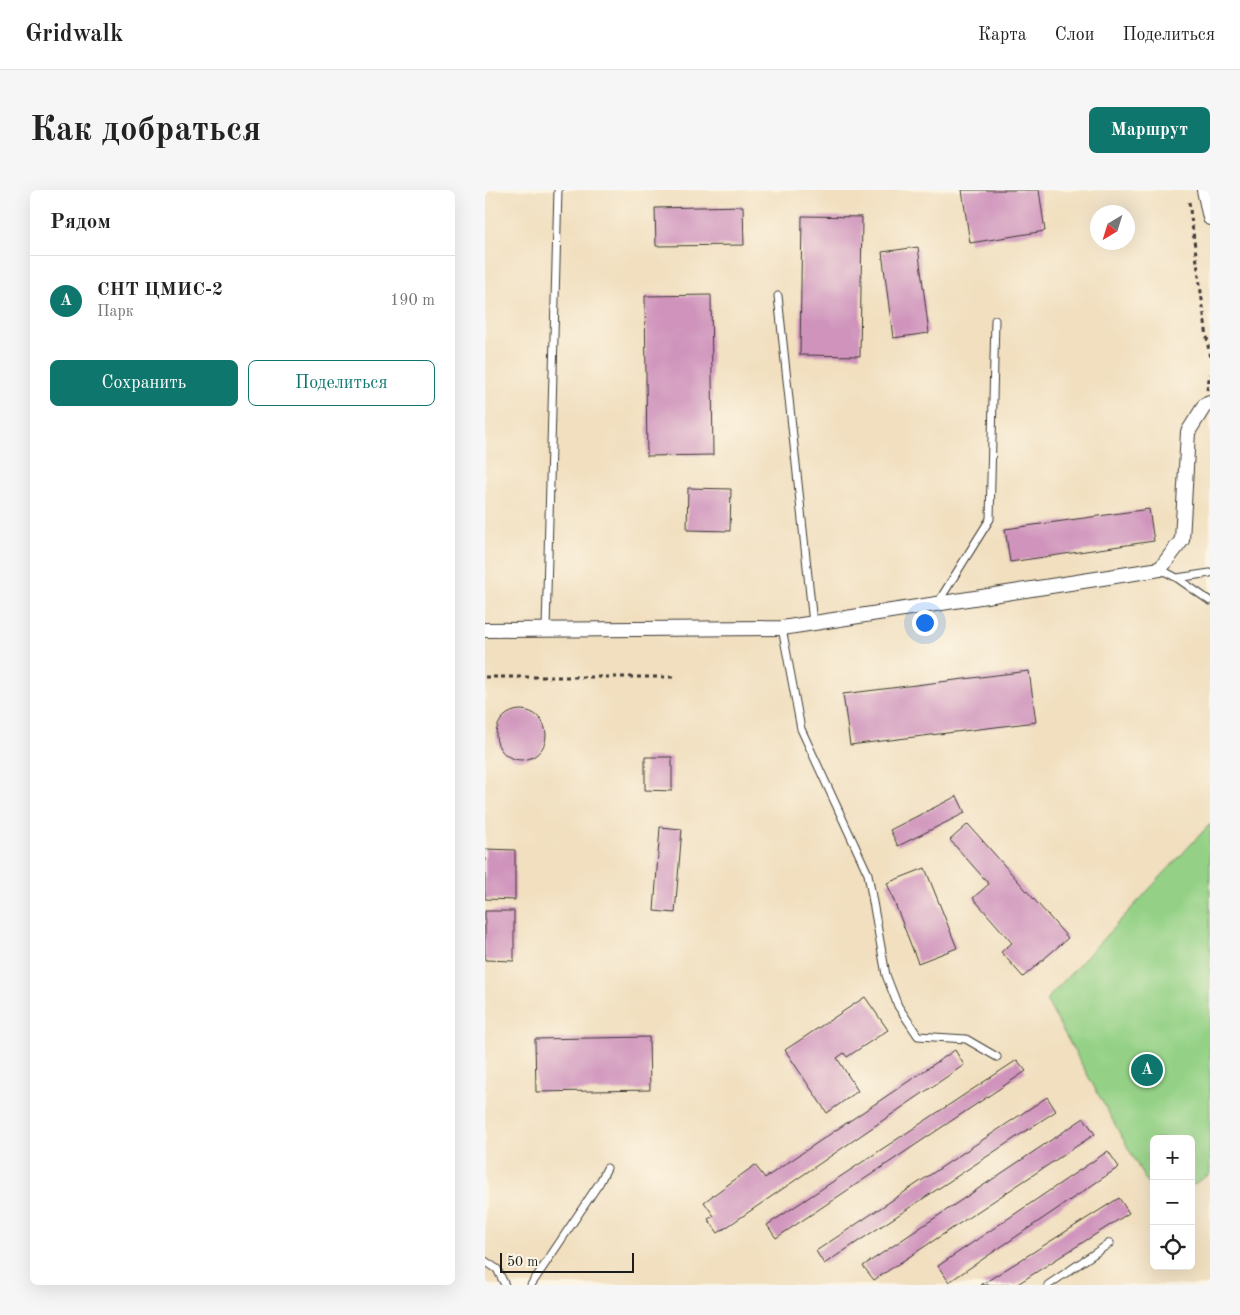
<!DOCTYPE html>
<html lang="ru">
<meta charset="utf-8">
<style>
body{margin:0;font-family:"Old Standard TT",serif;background:#f6f6f6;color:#222}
.controls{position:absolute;right:15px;bottom:15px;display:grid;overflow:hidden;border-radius:8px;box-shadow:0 5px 20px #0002}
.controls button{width:45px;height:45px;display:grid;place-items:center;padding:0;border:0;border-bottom:1px solid #e0e0e0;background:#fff;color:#222;font:25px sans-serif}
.compass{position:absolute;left:605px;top:15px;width:45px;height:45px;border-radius:50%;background:#fff;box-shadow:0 5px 20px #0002;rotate:218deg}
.scale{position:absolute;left:15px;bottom:12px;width:134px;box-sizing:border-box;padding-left:5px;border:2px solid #1c1c1c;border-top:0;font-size:14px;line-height:18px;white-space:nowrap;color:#1c1c1c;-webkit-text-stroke:4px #fcf5e5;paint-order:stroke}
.you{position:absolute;left:439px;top:432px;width:18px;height:18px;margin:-12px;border:4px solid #fff;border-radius:50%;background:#1a73e8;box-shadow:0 0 0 8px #1a73e833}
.badge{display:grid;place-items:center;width:32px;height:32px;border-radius:50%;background:#0f766e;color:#fff;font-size:16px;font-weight:700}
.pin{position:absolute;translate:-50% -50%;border:2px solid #fff;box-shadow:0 1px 5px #0006}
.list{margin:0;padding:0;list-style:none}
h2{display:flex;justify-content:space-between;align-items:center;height:65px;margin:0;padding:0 20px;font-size:21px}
h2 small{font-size:16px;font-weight:400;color:#767676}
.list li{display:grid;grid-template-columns:32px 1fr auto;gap:15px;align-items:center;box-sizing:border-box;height:90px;padding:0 20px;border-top:1px solid #e0e0e0}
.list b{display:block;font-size:19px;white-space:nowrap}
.list p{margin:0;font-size:16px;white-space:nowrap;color:#767676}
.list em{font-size:16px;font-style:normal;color:#767676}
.actions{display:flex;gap:10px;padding:15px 20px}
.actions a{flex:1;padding:11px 0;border:1px solid #0f766e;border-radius:8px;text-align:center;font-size:18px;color:#0f766e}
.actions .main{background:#0f766e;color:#fff}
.icon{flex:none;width:28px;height:28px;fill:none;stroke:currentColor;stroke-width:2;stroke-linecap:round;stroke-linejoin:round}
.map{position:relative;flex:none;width:725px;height:1095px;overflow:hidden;border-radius:8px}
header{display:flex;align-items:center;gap:30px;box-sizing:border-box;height:70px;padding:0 25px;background:#fff;border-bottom:1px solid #e0e0e0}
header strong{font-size:24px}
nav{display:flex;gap:28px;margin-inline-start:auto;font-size:18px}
.intro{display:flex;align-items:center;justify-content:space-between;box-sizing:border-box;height:120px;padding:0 30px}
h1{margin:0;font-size:35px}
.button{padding:12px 22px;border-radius:8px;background:#0f766e;color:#fff;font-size:18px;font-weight:700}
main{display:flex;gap:30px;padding:0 30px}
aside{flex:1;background:#fff;border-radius:8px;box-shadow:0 5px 20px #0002}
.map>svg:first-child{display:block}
</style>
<header>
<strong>Gridwalk</strong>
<nav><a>Карта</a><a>Слои</a><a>Поделиться</a></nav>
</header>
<div class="intro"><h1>Как добраться</h1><a class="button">Маршрут</a></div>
<main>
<aside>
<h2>Рядом<small></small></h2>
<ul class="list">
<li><span class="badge">A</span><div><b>СНТ ЦМИС-2</b><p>Парк</p></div><em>190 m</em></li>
</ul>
<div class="actions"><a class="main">Сохранить</a><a>Поделиться</a></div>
</aside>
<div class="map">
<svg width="725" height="1095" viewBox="0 0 725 1095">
<rect width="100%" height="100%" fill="#fcf5e5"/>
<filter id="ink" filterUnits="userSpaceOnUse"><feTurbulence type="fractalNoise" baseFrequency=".02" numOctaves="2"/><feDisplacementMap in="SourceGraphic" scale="10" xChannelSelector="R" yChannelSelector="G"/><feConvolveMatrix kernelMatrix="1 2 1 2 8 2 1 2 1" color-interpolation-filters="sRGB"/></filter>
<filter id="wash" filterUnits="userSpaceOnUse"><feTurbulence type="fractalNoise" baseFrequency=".0096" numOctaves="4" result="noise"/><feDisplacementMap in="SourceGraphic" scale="20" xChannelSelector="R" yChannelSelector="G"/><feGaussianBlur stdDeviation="1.12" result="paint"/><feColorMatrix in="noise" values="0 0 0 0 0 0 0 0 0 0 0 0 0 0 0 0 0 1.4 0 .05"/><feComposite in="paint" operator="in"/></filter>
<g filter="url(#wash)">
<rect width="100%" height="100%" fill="#f1dfbf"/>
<path fill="#94d186" stroke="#587651" d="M725 634V984L706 996V949H669V1005L561 810Z"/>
<g id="blocks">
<path fill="#cf93bc" d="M477 0H554L560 41 485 53Z
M258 16 259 55 171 56 170 18Z
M317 26 377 27 375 166 315 165Z
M433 57 444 143 408 148 397 62Z
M226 105 228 265 162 266 160 106Z
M203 298 246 299 245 341 202 340Z
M664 319 669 351 525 372 520 339Z
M544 481 551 532 365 555 358 504Z
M11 545a25 25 0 1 1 50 0a25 25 0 1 1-50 0Z
M160 567H187V601L160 600Z
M472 606 480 623 413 656 405 640Z
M483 634 583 748 538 787 516 762 527 753 488 708 504 694 465 650Z
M175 637 197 639 190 723 169 721Z
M0 659 30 660V710L0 709Z
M440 678 472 758 433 773 402 693Z
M0 721H29V771L0 770Z
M380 807 403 840 362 867 359 863 352 868 373 901 342 923 300 860Z
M164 847 165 900 51 902 50 849Z
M470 860 479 875 233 1043 223 1029 229 1026 219 1012 270 975 280 988Z
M532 870 541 881 291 1048 282 1035Z
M562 907 571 921 339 1074 331 1061Z
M599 928 610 944 389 1090 378 1076Z
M623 961 634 977 464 1092 453 1076Z
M634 1008 644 1023 531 1095H496Z"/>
</g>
</g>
<g filter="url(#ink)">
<use href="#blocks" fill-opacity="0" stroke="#3c3934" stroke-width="1"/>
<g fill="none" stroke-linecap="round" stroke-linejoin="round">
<g stroke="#3c3934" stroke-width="9">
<path id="lane" d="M293 106 328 433
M675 379 692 388 725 411
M692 388 725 383
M452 414 505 329 510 130
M297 438 316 539 383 684 401 785 413 816 433 846 481 849 512 867
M61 439 73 0
M0 1071 12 1079 20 1095
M46 1095 115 992 122 978
M563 1095 625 1053"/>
</g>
<g stroke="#3c3934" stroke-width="16">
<path id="street" d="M719 0 725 28
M0 440 297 438 675 379 697 350 703 242 720 215 725 213"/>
</g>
<path stroke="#3c3934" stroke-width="3" stroke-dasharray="4 4" stroke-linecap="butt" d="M704 12 725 170
M722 200 725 184
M0 487H192"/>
<use href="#lane" stroke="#fff" stroke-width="7"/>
<use href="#street" stroke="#fff" stroke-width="14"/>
</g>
</g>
</svg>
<div class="controls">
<button>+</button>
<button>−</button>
<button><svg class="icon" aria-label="locate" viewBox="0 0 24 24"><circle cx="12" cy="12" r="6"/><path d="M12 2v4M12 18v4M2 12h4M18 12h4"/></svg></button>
</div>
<svg class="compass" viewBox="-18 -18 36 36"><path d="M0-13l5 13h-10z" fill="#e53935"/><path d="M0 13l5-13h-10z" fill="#767676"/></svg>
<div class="scale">50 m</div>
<div class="you"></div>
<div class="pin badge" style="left:662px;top:880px">A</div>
</div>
</main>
